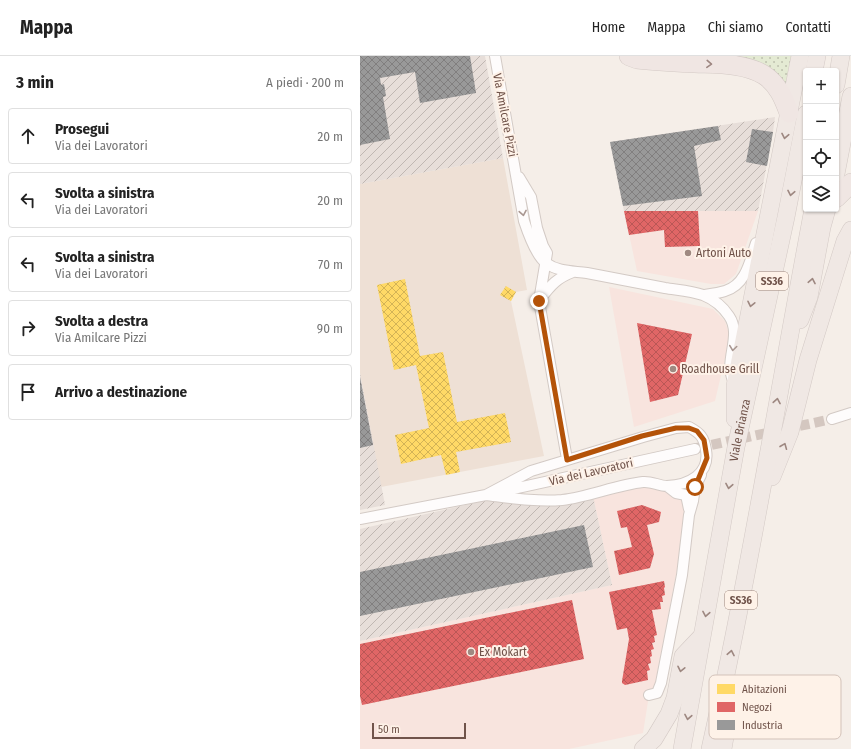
<!DOCTYPE html>
<html lang="it">
<meta charset="utf-8">
<style>
body{margin:0;font-family:"Fira Sans Condensed",sans-serif;background:#f2f2f2;color:#222}
.controls{position:absolute;right:12px;top:12px;display:grid;overflow:hidden;border-radius:4px;box-shadow:0 1px 3px #0004}
.controls button{width:36px;height:36px;display:grid;place-items:center;padding:0;border:0;border-bottom:1px solid #e0e0e0;background:#fff;color:#222;font:20px sans-serif}
.scale{position:absolute;left:12px;bottom:10px;width:94px;box-sizing:border-box;padding-left:4px;border:2px solid #70534a;border-top:0;font-size:11px;line-height:14px;white-space:nowrap;color:#70534a;-webkit-text-stroke:3px #fef2e8;paint-order:stroke}
.stop{position:absolute;width:12px;height:12px;margin:-9px;border:3px solid #b45309;border-radius:50%;background:#fff}
.stop.end{background:#b45309;border-color:#fff;box-shadow:0 1px 4px #0008}
.list{margin:0;padding:0;list-style:none}
h2{display:flex;justify-content:space-between;align-items:center;height:52px;margin:0;padding:0 16px;font-size:17px}
h2 small{font-size:13px;font-weight:400;color:#767676}
.list li{display:grid;grid-template-columns:26px 1fr auto;gap:12px;align-items:center;box-sizing:border-box;height:56px;margin:0 8px 8px;padding:0 8px;border:1px solid #e0e0e0;border-radius:4px}
.list b{display:block;font-size:15px;white-space:nowrap}
.list p{margin:0;font-size:13px;white-space:nowrap;color:#767676}
.list em{font-size:13px;font-style:normal;color:#767676}
.icon{flex:none;width:22px;height:22px;fill:none;stroke:currentColor;stroke-width:2;stroke-linecap:round;stroke-linejoin:round}
.map{position:relative;flex:none;width:491px;height:693px;overflow:hidden}
header{display:flex;align-items:center;gap:24px;box-sizing:border-box;height:56px;padding:0 20px;background:#fff;border-bottom:1px solid #e0e0e0}
header strong{font-size:19px}
nav{display:flex;gap:22px;margin-inline-start:auto;font-size:14px}
main{display:flex}
aside{flex:1;background:#fff}
.map>svg:first-child{display:block}
</style>
<header>
<strong>Mappa</strong>
<nav><a>Home</a><a>Mappa</a><a>Chi siamo</a><a>Contatti</a></nav>
</header>
<main>
<aside>
<h2>3 min<small>A piedi · 200 m</small></h2>
<ul class="list">
<li><svg class="icon" aria-label="ahead" viewBox="0 0 24 24"><path d="M12 20V5M6 11l6-6 6 6"/></svg><div><b>Prosegui</b><p>Via dei Lavoratori</p></div><em>20 m</em></li>
<li><svg class="icon" aria-label="left" viewBox="0 0 24 24"><path d="M17 20v-9H6M10 6l-5 5 5 5"/></svg><div><b>Svolta a sinistra</b><p>Via dei Lavoratori</p></div><em>20 m</em></li>
<li><svg class="icon" aria-label="left" viewBox="0 0 24 24"><path d="M17 20v-9H6M10 6l-5 5 5 5"/></svg><div><b>Svolta a sinistra</b><p>Via dei Lavoratori</p></div><em>70 m</em></li>
<li><svg class="icon" aria-label="right" viewBox="0 0 24 24"><path d="M7 20v-9h11M14 6l5 5-5 5"/></svg><div><b>Svolta a destra</b><p>Via Amilcare Pizzi</p></div><em>90 m</em></li>
<li><svg class="icon" aria-label="arrive" viewBox="0 0 24 24"><path d="M6 21V4h12l-3 4 3 4H6"/></svg><div><b>Arrivo a destinazione</b></div></li>
</ul>
</aside>
<div class="map">
<svg width="491" height="693" viewBox="0 0 491 693">
<defs>
<pattern id="industrial-furrows" width="10" height="10" patternUnits="userSpaceOnUse"><rect width="10" height="10" fill="#e7ded9"/><path d="M-1 1l2-2M0 10L10 0M9 11l2-2" fill="none" stroke="#c0b7b2"/></pattern>
<pattern id="grass-dots" width="8" height="8" patternUnits="userSpaceOnUse"><rect width="8" height="8" fill="#e4ead3"/><path d="M2 2h.1M6 6h.1" fill="none" stroke="#bdc0ad" stroke-width="1.8" stroke-linecap="round"/></pattern>
<pattern id="homes-cross-hatch" width="8" height="8" patternUnits="userSpaceOnUse"><rect width="8" height="8" fill="#ffd966"/><path d="M0 0l8 8M0 8l8-8" fill="none" stroke="#d3b356"/></pattern>
<pattern id="shops-cross-hatch" width="8" height="8" patternUnits="userSpaceOnUse"><rect width="8" height="8" fill="#e06666"/><path d="M0 0l8 8M0 8l8-8" fill="none" stroke="#ba5756"/></pattern>
<pattern id="industry-cross-hatch" width="8" height="8" patternUnits="userSpaceOnUse"><rect width="8" height="8" fill="#999"/><path d="M0 0l8 8M0 8l8-8" fill="none" stroke="#817f7f"/></pattern>
</defs>
<rect width="100%" height="100%" fill="#f5eee8"/>
<path fill="#eee0d5" d="M143 102 167 234 156 236 151 245 184 400 21 431 0 317V128Z"/>
<path fill="#f8e4de" d="M264 155H398L376 218 364 228H351L277 215Z
M249 231 353 253 365 265 370 281 355 345 274 371Z
M284 429 305 432 323 441 325 447 318 508 295 628 289 639 283 677 209 693H0V585L252 529 233 440Z"/>
<path fill="url(#industrial-furrows)" d="M0 0H125L143 102 0 128Z
M415 61 413 76 398 155H264L250 86Z
M0 317 25 449 0 454Z
M145 440H233L252 529 0 585V473Z"/>
<path fill="url(#grass-dots)" d="M385 0H434L428 36 369 3Z"/>
<path fill="url(#homes-cross-hatch)" d="M45 223 60 300 83 296 97 366 145 357 151 386 96 396 100 416 86 419 81 399 41 408 35 379 69 372 56 309 34 314 17 229Z
M146 230 156 236 151 245 140 239Z"/>
<path fill="url(#shops-cross-hatch)" d="M264 155H338L340 190 305 191 304 174 269 179Z
M277 267 332 278 318 339 290 346Z
M282 449 301 456 299 466 287 469 294 498 290 512 259 519 254 495 272 491 267 471 261 472 257 455Z
M304 525 305 531 304 532 305 539 302 540 303 546H300L301 553 292 554 297 579 294 580 295 586 292 587 294 593 291 594 292 600 290 601 291 607 288 608 290 614 287 615 288 624 265 629 262 627V625L269 583 267 572 257 574 249 536Z
M212 544 224 603 2 649 0 640V588Z"/>
<path fill="url(#industry-cross-hatch)" d="M0 0H110L116 37 60 47 55 16 20 22 21 29 24 28 26 40 23 41 30 83 0 89Z
M358 70 361 84 334 90 342 140 263 150 250 86Z
M392 73 413 76 407 110 386 106Z
M0 321 13 389 0 392Z
M224 469 233 511 0 560V516Z"/>
<g fill="none" stroke-linecap="round" stroke-linejoin="round">
<path stroke="#d4c7c0" stroke-width="10" stroke-dasharray="10 5" stroke-linecap="butt" d="M337 392 472 363"/>
<g stroke="#d3cac5" stroke-width="12">
<path id="minor" d="M135 0 164 165C168 177 176 200 186 207 198 216 213 215 227 217 253 222 279 227 305 232 317 234 331 235 343 239 353 243 363 251 369 260 382 279 365 302 372 322
M159 121 171 141 177 172 183 190 187 197 179 245 207 403
M344 239C351 238 359 237 365 235 386 229 390 205 396 187
M181 242C191 229 197 222 213 216
M472 363 491 357
M329 371C340 377 344 381 346 394 350 418 329 429 307 430 299 430 291 425 283 426 256 429 229 441 202 444 176 446 151 442 126 439L171 415 283 381 316 372Z
M307 430 316 437 326 439 329 453
M0 463 126 439 335 393
M289 639 297 637 301 627 322 519 329 459 333 445 335 431 341 419"/>
</g>
<g stroke="#d3c9c5" stroke-width="18">
<g id="trunk">
<path d="M454 15 457 0"/>
<path d="M476 29 481 0"/>
<path d="M476 118 491 40"/>
<path d="M440 264 449 241 462 171 467 153"/>
<path d="M375 363V330L440 0"/>
<path d="M412 421 430 376 448 304 485 185 491 174"/>
<path d="M283 693 294 683 309 658 315 642 323 600 341 581"/>
<path id="s1" d="M322 693 376 391 426 161 446 58"/>
<path d="M350 693C390 514 419 333 453 153"/>
<path d="M363 693 365 681 364 659"/>
</g>
</g>
<g stroke="#d3c9c5" stroke-width="20">
<path id="motorway" d="M269 0 277 3C296 5 316 6 335 7 357 8 385 7 404 19 418 28 424 43 429 57
M476 142 491 127"/>
</g>
<use href="#minor" stroke="#fefcfc" stroke-width="10"/>
<use href="#trunk" stroke="#f0e8e4" stroke-width="17"/>
<use href="#motorway" stroke="#f0e6e3" stroke-width="19"/>
</g>
<defs><path id="oneway-chevron" d="M-2-3.5L2.5 0L-2 3.5" fill="none" stroke-width="1.6" stroke-linecap="round" stroke-linejoin="round"/></defs>
<use stroke="#9d8680" href="#oneway-chevron" transform="translate(349 8) rotate(3)"/>
<g stroke="#9d8780">
<use href="#oneway-chevron" transform="translate(425 80) rotate(101)"/>
<use href="#oneway-chevron" transform="translate(431 137) rotate(101)"/>
<use href="#oneway-chevron" transform="translate(452 225) rotate(-79)"/>
<use href="#oneway-chevron" transform="translate(391 248) rotate(102)"/>
<use href="#oneway-chevron" transform="translate(417 345) rotate(-80)"/>
<use href="#oneway-chevron" transform="translate(424 390) rotate(-68)"/>
<use href="#oneway-chevron" transform="translate(369 430) rotate(100)"/>
<use href="#oneway-chevron" transform="translate(346 558) rotate(100)"/>
<use href="#oneway-chevron" transform="translate(371 597) rotate(-79)"/>
<use href="#oneway-chevron" transform="translate(321 613) rotate(102)"/>
<use href="#oneway-chevron" transform="translate(328 661) rotate(100)"/>
</g>
<g stroke="#a99791">
<use href="#oneway-chevron" transform="translate(163 157) rotate(80)"/>
<use href="#oneway-chevron" transform="translate(373 292) rotate(98)"/>
</g>
<g fill="none" stroke-linecap="round" stroke-linejoin="round">
<path stroke="#b45309" stroke-width="5" d="M179 245 207 404 282 380 316 372H329L337 375 344 384 347 402 335 431"/>
</g>
<g fill="#9f8981" stroke="#fef2e8" stroke-width="1.5">
<circle cx="328" cy="197" r="4"/>
<circle cx="313" cy="313" r="4"/>
<circle cx="111" cy="596" r="4"/>
</g>
<g text-anchor="middle" stroke-width="4" stroke-linejoin="round" paint-order="stroke">
<g fill="#fef2e8" stroke="#9b8379" stroke-width="1">
<rect x="396" y="216" width="32" height="18" rx="3"/>
<rect x="365" y="535" width="32" height="18" rx="3"/>
</g>
<g font-size="11" font-weight="bold" fill="#70534a">
<text x="412" y="229">SS36</text>
<text x="381" y="548">SS36</text>
</g>
<g font-size="12" fill="#70534a" stroke="#fef2e8">
<text transform="translate(145 59) rotate(79)" y="4">Via Amilcare Pizzi</text>
<text dy="4" stroke="none"><textPath href="#s1" startOffset="324">Viale Brianza</textPath></text>
<text transform="translate(231 416) rotate(-13)" y="4">Via dei Lavoratori</text>
</g>
<g font-size="12" fill="#70534a" stroke="#fef2e8" text-anchor="start">
<text x="336" y="201">Artoni Auto</text>
<text x="321" y="317">Roadhouse Grill</text>
<text x="119" y="600">Ex Mokart</text>
</g>
</g>
<rect x="349" y="619" width="132" height="64" rx="6" fill="#fef2e8" stroke="#d3c2b9" stroke-width="1"/>
<rect x="357" y="628" width="18" height="10" fill="#ffd966"/>
<rect x="357" y="646" width="18" height="10" fill="#e06666"/>
<rect x="357" y="664" width="18" height="10" fill="#999"/>
<g font-size="11" fill="#70534a">
<text x="382" y="637">Abitazioni</text>
<text x="382" y="655">Negozi</text>
<text x="382" y="673">Industria</text>
</g>
</svg>
<div class="controls">
<button>+</button>
<button>−</button>
<button><svg class="icon" aria-label="locate" viewBox="0 0 24 24"><circle cx="12" cy="12" r="6"/><path d="M12 2v4M12 18v4M2 12h4M18 12h4"/></svg></button>
<button><svg class="icon" aria-label="layers" viewBox="0 0 24 24"><path d="M12 4l9 5-9 5-9-5zM3 14l9 5 9-5"/></svg></button>
</div>
<div class="scale">50 m</div>
<div class="stop" style="left:335px;top:431px"></div>
<div class="stop end" style="left:179px;top:245px"></div>
</div>
</main>
